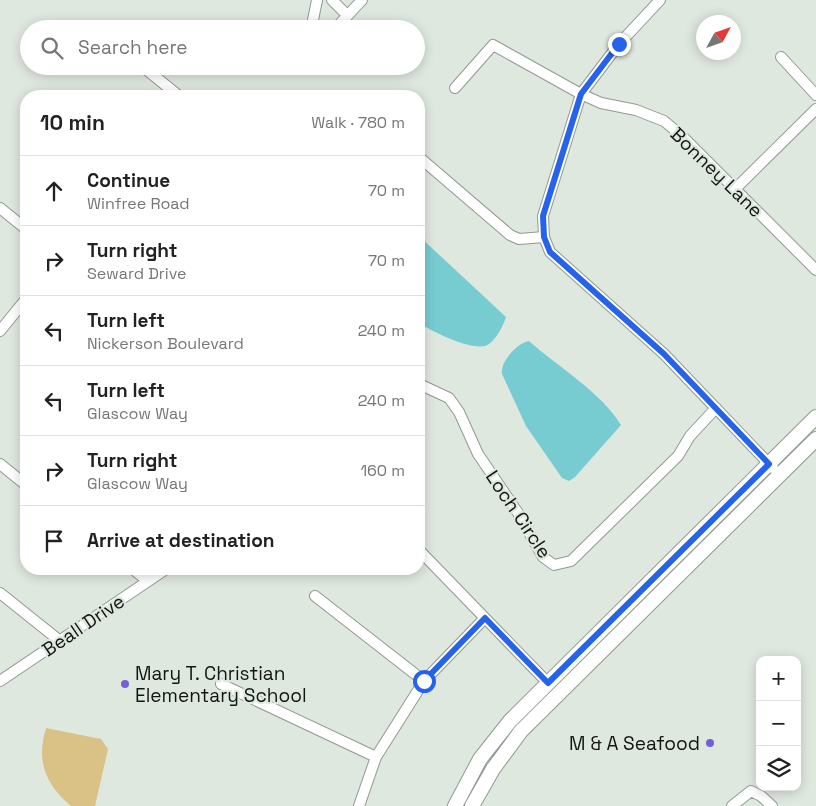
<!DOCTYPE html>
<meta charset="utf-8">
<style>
body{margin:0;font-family:"Space Grotesk",sans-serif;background:#f2f2f2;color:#222}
.controls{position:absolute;right:15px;bottom:15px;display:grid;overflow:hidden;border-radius:10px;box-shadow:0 2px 12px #0003}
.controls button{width:45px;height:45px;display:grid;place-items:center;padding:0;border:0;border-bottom:1px solid #e0e0e0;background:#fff;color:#222;font:25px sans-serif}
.compass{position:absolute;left:696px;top:15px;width:45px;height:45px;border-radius:50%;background:#fff;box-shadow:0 2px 12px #0003;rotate:50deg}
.stop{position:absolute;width:15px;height:15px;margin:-11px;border:4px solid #2563eb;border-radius:50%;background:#fff}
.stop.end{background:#2563eb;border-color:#fff;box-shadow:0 1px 5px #0008}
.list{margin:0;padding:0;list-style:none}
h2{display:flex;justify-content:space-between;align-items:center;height:65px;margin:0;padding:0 20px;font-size:21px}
h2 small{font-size:16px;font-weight:400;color:#767676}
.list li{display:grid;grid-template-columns:32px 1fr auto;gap:15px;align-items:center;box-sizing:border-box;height:70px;padding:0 20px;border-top:1px solid #e0e0e0}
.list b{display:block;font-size:19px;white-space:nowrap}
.list p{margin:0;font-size:16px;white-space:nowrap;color:#767676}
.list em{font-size:16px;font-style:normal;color:#767676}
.icon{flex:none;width:28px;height:28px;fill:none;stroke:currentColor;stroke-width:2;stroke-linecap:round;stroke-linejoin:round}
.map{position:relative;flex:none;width:816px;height:806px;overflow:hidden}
.search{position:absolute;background:#fff;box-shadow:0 2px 12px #0003;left:20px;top:20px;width:405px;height:55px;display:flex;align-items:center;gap:12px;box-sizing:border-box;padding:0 18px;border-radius:28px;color:#767676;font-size:19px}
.panel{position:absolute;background:#fff;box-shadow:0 2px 12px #0003;left:20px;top:90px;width:405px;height:485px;border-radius:20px}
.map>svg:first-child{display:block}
</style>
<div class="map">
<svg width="816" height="806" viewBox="0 0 816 806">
<rect width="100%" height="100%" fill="#dfe8df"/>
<path fill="#dac287" d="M46 728 101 739 108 749 95 806H71C45 784 36 761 46 728Z"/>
<path fill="#77ccd2" d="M419 236 506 317C503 326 497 338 489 344 476 354 431 331 419 323Z
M529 341C558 367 601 392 621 425L575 477 569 481 562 478 526 426 502 374C500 362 517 343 529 341Z"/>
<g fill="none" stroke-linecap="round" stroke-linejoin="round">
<g stroke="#919991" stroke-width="12">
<path id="street" d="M332 0 347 15
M660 0 619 44 581 94 543 216 544 237 550 252 664 354 773 468
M316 29 313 20 317 0
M335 29 362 0
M781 57 816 95
M142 66 179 96
M455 88 493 45 581 94 601 103 636 110 664 121 682 136 816 270
M419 157 510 235 519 239 544 237
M735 189 816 109
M0 208 26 229
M0 331 26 299
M419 384 449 398 459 412 478 454 518 513 543 557 554 565 571 561 678 456 690 436 716 408
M0 464 26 485
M419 550 548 683
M133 569 148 581
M0 593 60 641
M315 596 424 681
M0 681 166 569
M221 684 376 757
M359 806 376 757 424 681 485 618
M732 806 751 791 761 796 772 806"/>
</g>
<g stroke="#919991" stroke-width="16">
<path id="secondary" d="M455 806 480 759 510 721 816 417
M472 806 493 769 521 731 816 439"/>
</g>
<use href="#street" stroke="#fff" stroke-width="10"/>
<use href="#secondary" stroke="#fff" stroke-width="14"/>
</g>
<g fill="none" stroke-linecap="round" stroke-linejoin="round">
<path stroke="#2563eb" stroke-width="6" d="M424 681 485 618 548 683 769 464 664 354 550 252 544 237 543 216 581 94 619 44"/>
</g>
<g fill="#725fd9" stroke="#dfe8df" stroke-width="2">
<circle cx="125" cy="684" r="5"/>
<circle cx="710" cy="743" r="5"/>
</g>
<g text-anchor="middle" stroke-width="4.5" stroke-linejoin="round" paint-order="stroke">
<g font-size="19" fill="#121512" stroke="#dfe8df">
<text transform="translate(717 172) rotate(44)" y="7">Bonney Lane</text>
<text transform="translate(519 514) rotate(56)" y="7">Loch Circle</text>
<text transform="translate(83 625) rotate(-34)" y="7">Beall Drive</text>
</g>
<g font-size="19" fill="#121512" stroke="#dfe8df" text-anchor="start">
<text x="135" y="680">Mary T. Christian<tspan x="135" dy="22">Elementary School</tspan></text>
<text x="700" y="750" text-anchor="end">M &amp; A Seafood</text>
</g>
</g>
</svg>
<div class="controls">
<button>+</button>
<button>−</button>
<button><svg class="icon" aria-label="layers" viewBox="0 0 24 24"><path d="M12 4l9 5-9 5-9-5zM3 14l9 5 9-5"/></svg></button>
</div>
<svg class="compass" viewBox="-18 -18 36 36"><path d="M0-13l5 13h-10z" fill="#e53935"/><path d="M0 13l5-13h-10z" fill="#767676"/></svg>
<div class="stop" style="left:424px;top:681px"></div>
<div class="stop end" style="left:619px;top:44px"></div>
<div class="search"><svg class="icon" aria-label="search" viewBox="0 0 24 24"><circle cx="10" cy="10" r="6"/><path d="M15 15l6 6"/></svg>Search here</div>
<section class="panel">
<h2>10 min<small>Walk · 780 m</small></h2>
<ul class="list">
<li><svg class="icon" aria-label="ahead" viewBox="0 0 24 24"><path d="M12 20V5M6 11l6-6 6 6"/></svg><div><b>Continue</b><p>Winfree Road</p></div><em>70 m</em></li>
<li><svg class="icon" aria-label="right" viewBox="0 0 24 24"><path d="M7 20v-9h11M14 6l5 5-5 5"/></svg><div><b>Turn right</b><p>Seward Drive</p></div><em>70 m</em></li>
<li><svg class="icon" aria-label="left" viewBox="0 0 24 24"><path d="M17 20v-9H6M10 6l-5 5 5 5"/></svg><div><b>Turn left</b><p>Nickerson Boulevard</p></div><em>240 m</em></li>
<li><svg class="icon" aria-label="left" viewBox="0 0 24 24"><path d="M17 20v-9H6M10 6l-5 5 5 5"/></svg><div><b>Turn left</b><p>Glascow Way</p></div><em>240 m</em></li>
<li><svg class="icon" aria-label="right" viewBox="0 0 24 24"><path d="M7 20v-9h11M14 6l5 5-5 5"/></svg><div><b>Turn right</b><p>Glascow Way</p></div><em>160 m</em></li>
<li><svg class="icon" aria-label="arrive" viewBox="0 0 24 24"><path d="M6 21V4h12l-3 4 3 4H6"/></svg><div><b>Arrive at destination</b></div></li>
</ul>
</section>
</div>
